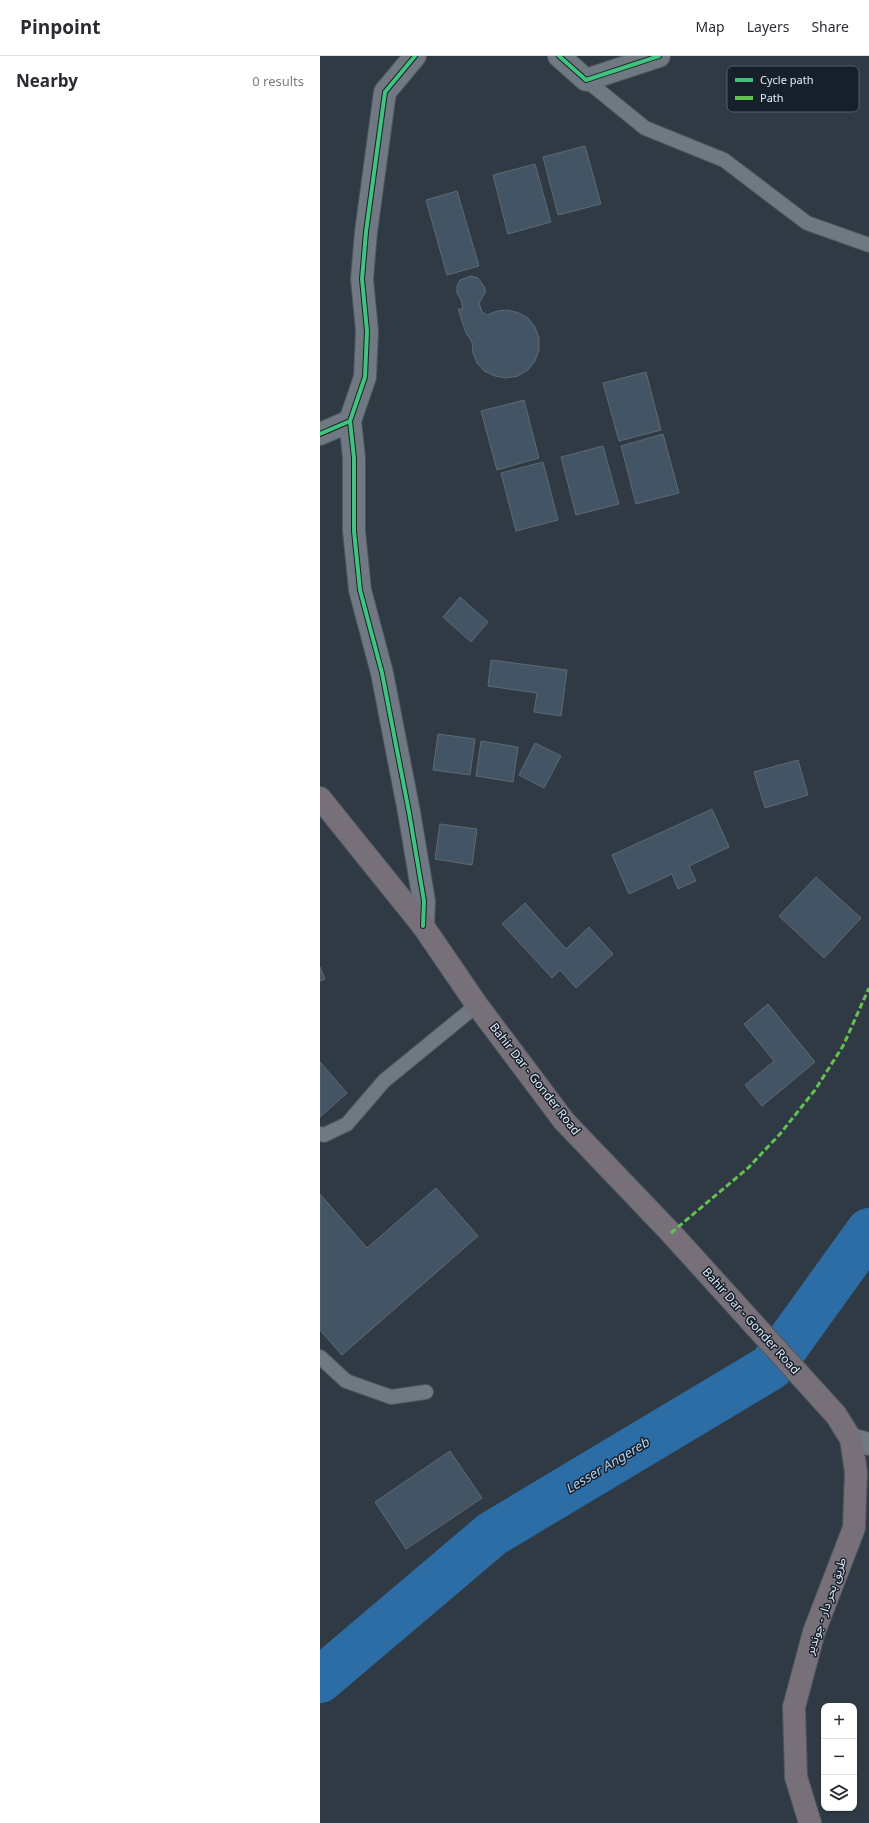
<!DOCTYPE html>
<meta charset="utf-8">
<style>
body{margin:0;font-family:Georgia,"Noto Sans Arabic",serif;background:#f7f7f7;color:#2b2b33}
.controls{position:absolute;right:12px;bottom:12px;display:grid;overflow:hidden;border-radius:8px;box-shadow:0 1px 3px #0004}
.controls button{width:36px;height:36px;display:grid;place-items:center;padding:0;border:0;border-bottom:1px solid #e1e1e2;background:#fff;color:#2b2b33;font:20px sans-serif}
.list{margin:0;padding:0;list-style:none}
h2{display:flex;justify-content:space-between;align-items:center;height:52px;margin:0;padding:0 16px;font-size:17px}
h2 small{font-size:13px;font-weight:400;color:#7c7c81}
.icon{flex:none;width:22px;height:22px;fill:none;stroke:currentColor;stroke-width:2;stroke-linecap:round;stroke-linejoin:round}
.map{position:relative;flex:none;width:549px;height:1767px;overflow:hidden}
header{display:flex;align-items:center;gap:24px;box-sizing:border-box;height:56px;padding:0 20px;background:#fff;border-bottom:1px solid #e1e1e2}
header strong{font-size:19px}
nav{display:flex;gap:22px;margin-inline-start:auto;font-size:14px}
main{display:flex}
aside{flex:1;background:#fff}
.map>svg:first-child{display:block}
</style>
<header>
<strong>Pinpoint</strong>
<nav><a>Map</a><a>Layers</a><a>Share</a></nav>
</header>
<main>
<aside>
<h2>Nearby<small>0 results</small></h2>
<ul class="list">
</ul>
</aside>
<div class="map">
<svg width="549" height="1767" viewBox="0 0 549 1767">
<rect width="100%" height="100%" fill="#2f3a45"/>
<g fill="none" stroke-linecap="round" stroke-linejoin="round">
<path stroke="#2c6da5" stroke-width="46" d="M0 1624 172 1478 451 1311 549 1175"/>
</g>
<path fill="#435565" stroke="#5f6972" d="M265 90 281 148 238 159 223 101Z
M215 108 231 166 188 178 173 119Z
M137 135 159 210 127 219 106 144Z
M151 220 158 222 165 232V237L159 247 162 256 167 259 177 255 188 254 199 257 208 262 215 271 219 282V294L215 305 208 314 198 320 186 322 175 320 164 315 157 307 153 297 152 286 146 277 138 253H143L141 244 137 237V230L140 224Z
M326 316 341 374 299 385 283 327Z
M204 344 219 402 177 414 161 355Z
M343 378 359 437 316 448 301 390Z
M283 390 299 448 256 459 241 401Z
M223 406 238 464 196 475 181 417Z
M140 541 168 566 151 586 123 561Z
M171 604 247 614 241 660 214 656 217 637 168 630Z
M118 678 155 683 150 719 113 714Z
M161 685 198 691 193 726 156 720Z
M215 687 241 700 224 732 199 719Z
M478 704 488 739 445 752 434 716Z
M392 753 409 791 369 810 376 825 358 833 352 818 309 838 292 799Z
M120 768 157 773 152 809 115 803Z
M496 821 541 862 504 902 459 860Z
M205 847 246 893 269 871 293 898 256 932 240 914 232 922 182 868Z
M0 911 5 923 0 925Z
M448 948 495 1006 442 1050 425 1029 454 1005 424 968Z
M0 1006 27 1037 0 1061Z
M116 1132 158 1180 22 1299 0 1274V1138L47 1192Z
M130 1395 162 1442 86 1493 55 1446Z"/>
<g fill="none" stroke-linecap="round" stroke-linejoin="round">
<g stroke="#4c565f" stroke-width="16">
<path id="lane" d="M266 24 325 72 404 104 487 167 549 189
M0 1078 4 1079 27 1068 64 1025 157 949
M0 1301 26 1325 71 1341 106 1336"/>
</g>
<g stroke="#4c565f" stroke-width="24">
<path id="street" d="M239 0 266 24 339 0
M30 365 34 402V475L40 534 62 617 89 756 104 845 103 870
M0 378 30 365 45 321 47 275 42 223 46 176 65 36 95 0
M531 1383 549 1388"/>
</g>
<g stroke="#4c565f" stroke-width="24">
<path id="highway" d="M0 742 103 870 157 949 244 1065 351 1177 516 1359 531 1383 536 1416 534 1472 494 1576 474 1651 476 1721 490 1767"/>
</g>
<use href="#lane" stroke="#707881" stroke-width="14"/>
<use href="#street" stroke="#707881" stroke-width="22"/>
<use href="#highway" stroke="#787079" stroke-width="22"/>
<path stroke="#63c152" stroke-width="3" stroke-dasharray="6 3" stroke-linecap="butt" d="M351 1177 428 1112 460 1078 495 1034 523 990 549 932"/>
<g stroke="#17202a" stroke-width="6">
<path id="cycleway" d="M239 0 266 24 339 0
M30 365 34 402V475L40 534 62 617 89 756 104 845 103 870
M0 378 30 365 45 321 47 275 42 223 46 176 65 36 95 0"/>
</g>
<use href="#cycleway" stroke="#40c37c" stroke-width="4"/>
</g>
<g text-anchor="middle" stroke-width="3" stroke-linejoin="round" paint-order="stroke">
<g font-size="12" fill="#dfebf9" stroke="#17202a">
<text transform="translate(215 1023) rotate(52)" y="4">Bahir Dar - Gonder Road</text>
<text transform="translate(431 1265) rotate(48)" y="4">Bahir Dar - Gonder Road</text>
<text transform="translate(506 1550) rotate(-71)" y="4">طريق بحر دار - جوندير</text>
</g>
<g font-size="13" font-style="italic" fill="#b2d4f5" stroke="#17202a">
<text transform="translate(287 1409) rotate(-31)" y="5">Lesser Angereb</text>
</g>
</g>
<rect x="407" y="10" width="132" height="46" rx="6" fill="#17202a" stroke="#535d68" stroke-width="1"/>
<rect x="415" y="22" width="18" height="4" fill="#40c37c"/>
<rect x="415" y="40" width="18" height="4" fill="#63c152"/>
<g font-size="11" fill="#dfebf9">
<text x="440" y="28">Cycle path</text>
<text x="440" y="46">Path</text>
</g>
</svg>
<div class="controls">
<button>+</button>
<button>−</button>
<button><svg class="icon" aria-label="layers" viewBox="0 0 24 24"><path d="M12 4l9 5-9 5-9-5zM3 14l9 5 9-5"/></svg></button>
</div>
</div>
</main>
